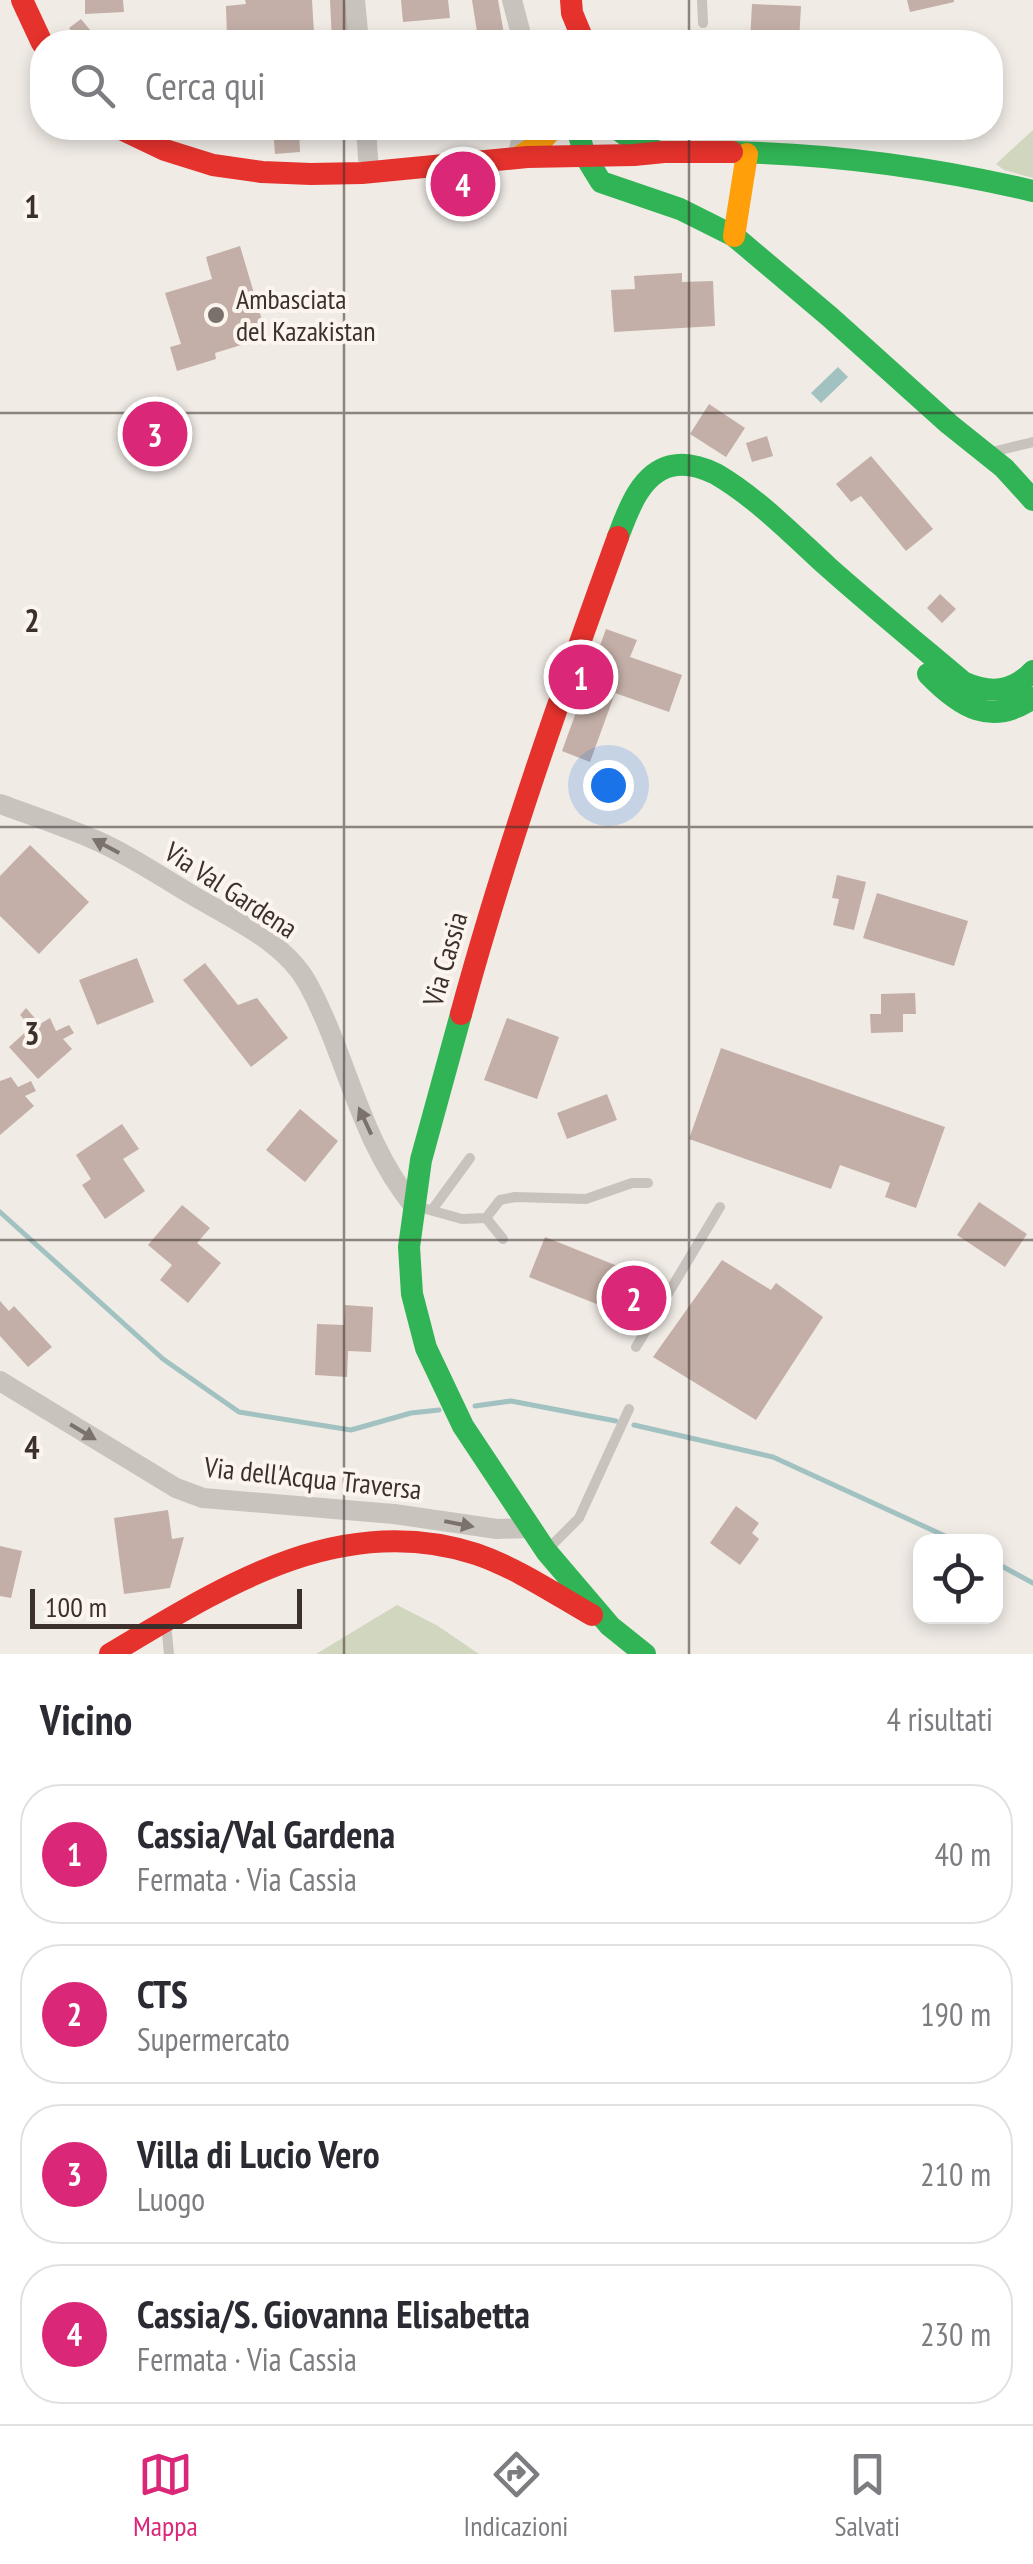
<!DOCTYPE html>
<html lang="it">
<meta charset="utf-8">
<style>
body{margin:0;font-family:"PT Sans Narrow",sans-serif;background:#f2f2f3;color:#2b2b33}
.controls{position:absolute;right:30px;bottom:30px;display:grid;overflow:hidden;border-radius:20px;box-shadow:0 5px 15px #0003}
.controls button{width:90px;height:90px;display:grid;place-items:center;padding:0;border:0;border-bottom:2px solid #e1e1e2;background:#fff;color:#2b2b33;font:50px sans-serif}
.scale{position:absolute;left:30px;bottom:25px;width:272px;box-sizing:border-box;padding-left:10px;border:5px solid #3b302b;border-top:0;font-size:28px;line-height:35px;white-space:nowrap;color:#3b302b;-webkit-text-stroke:8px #fbf5ee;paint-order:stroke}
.you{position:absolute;left:608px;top:785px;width:35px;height:35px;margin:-25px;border:8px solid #fff;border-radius:50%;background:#1a73e8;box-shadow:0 0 0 15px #1a73e833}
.badge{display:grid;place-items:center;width:65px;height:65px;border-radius:50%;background:#db2777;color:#fff;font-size:32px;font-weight:700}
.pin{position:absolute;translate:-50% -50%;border:5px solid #fff;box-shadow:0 2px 10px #0006}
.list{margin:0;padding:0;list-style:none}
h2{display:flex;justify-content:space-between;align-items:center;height:130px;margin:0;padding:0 40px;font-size:42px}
h2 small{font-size:32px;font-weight:400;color:#7c7c81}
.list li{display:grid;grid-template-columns:65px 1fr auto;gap:30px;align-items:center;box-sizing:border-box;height:140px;margin:0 20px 20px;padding:0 20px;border:2px solid #e1e1e2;border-radius:40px}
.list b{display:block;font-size:38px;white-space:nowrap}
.list p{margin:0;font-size:32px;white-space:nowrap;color:#7c7c81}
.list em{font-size:32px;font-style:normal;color:#7c7c81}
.icon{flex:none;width:55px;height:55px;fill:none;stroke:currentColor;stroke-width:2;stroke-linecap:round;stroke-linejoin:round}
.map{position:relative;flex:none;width:1033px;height:1654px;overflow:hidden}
.search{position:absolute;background:#fff;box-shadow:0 5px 15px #0003;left:30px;right:30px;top:30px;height:110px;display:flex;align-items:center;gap:25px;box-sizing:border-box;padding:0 35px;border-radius:40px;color:#7c7c81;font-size:38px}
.sheet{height:770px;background:#fff}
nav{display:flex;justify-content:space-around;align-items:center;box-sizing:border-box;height:140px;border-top:2px solid #e1e1e2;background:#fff;font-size:28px;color:#7c7c81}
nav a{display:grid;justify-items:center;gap:5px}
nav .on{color:#db2777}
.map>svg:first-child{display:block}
</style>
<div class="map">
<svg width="1033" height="1654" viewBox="0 0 1033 1654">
<rect width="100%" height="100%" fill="#f0ebe5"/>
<path fill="#d1d6bf" d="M1033 130V178L1004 170 996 164Z
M397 1605 438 1626 479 1654H316Z"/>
<path fill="#a1c2c1" d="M838 367 848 377 821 403 811 393Z"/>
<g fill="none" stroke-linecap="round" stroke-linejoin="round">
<path stroke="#a1c2c1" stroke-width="5" d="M0 1212 163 1359 239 1412 351 1430 411 1413 439 1410
M475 1406 511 1401 616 1421
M634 1425 773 1457 956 1541
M996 1563 1033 1583"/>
</g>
<path fill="#c3afa7" d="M85 0H123L124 12 85 14Z
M245 0H312L314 33 227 38 226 6 246 4Z
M330 0H348L351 42H332Z
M401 0H448L450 18 403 22Z
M472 0H498L504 34 478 38Z
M907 0H954V2L910 12Z
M752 4 801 6 799 42H750Z
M81 19 100 42H71L69 40 74 35 69 28Z
M273 128H299L300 152 275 154Z
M481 128H508L509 137 483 140Z
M240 246 267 337 215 353 216 359 177 371 170 347 181 344 165 293 212 279 206 257Z
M682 273V282L713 281 715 326 614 332 611 290 635 289 634 276Z
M709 404 745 428 726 457 690 434Z
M767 436 773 456 752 462 746 443Z
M871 456 933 529 906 551 861 496 851 502 836 484Z
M940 594 956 609 942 623 927 608Z
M606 629 637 640 630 657 682 675 669 712 615 693 590 762 562 751Z
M30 845 89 902 39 954 0 916V876Z
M837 875 866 882 854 930 833 925 839 899 832 898Z
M877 893 968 921 954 966 863 938Z
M137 958 154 1002 97 1025 79 980Z
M205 963 238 1005 257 998 288 1038 251 1067 183 980Z
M915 993 916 1014H903V1032L871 1033 870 1014H881V994Z
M26 1008 40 1024 50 1018 56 1031 69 1025 74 1033 63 1039 72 1049 38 1079 9 1047 31 1027 20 1015Z
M507 1018 559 1037 537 1099 484 1080Z
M721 1048 945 1127 916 1208 885 1197 890 1183 840 1165 831 1189 689 1139Z
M11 1077 18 1087 31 1081 36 1091 25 1096 34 1106 0 1135V1081Z
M607 1094 617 1120 567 1139 557 1113Z
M300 1109 338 1141 305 1182 266 1150Z
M122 1124 139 1149 123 1159 145 1191 105 1219 82 1185 91 1179 76 1155Z
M979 1202 1027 1234 1005 1267 957 1235Z
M182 1205 210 1228 197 1243 221 1263 188 1303 160 1280 172 1265 148 1245Z
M545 1237 655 1281 639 1321 529 1277Z
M722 1260 771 1290 776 1283 823 1317 756 1420 653 1357Z
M0 1301 9 1311 14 1306 52 1347 28 1367 0 1336Z
M345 1305 373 1307 371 1352 348 1351 347 1377 315 1375 317 1324 344 1325Z
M736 1506 759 1523 752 1533 759 1539 740 1565 710 1543Z
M168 1510 172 1539 184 1537 170 1588 124 1594 114 1518Z
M0 1546 22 1551 11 1598 0 1596Z"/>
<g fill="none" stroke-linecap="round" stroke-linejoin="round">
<path stroke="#c9c3be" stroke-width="10" d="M702 0 703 23
M992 452 1033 442
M419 1207 462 1219 486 1218 503 1239
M432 1210 470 1158
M486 1218 500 1200 515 1197 586 1199 632 1183H648
M636 1347 720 1207
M548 1549 579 1518 629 1409
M166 1623 169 1654"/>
<path stroke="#c9c3be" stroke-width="20" d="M355 0 359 42
M512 0 523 42
M366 128 369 173
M517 158 524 128
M0 804C31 815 63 826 93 839 126 853 157 874 187 892 228 917 284 940 308 984 347 1056 360 1141 413 1205
M0 1381 176 1488 203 1498 394 1514 497 1529 530 1528"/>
<path stroke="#30b455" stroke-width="22" d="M577 128 585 156 601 182 680 209 734 236 830 317 949 424 1004 468 1033 500
M616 128 638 144 659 152
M732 152C836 154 932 167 1033 191
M618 537C628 510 641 473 671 466 687 462 702 467 716 474 757 498 793 535 828 567 872 606 918 644 963 682 990 694 1012 693 1033 671
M928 674C960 707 991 727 1033 698
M461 1014 421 1160 409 1247 412 1294 426 1348 463 1426 546 1551 610 1626 645 1654"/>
<path stroke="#ff9f0a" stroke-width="22" d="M517 158 539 144 553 128
M734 236 747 154"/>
<path stroke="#e5322d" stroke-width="22" d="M22 0 42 43
M571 0 572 13 584 42
M119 128 165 150 213 165 262 172 311 174 362 173 527 157 634 155 664 152H732
M461 1014C505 852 561 694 618 537
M110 1654C222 1587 340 1510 476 1554 517 1568 555 1594 592 1615"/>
</g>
<defs><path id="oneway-solid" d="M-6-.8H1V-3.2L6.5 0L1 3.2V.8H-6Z" transform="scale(2.5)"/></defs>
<g fill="#7b726d">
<use href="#oneway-solid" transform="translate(106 846) rotate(-152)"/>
<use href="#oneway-solid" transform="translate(365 1121) rotate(-115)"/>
<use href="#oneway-solid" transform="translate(83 1432) rotate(31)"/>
<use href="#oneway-solid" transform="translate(459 1524) rotate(11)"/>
</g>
<path fill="none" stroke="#3b302b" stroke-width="2.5" stroke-opacity="0.55" d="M344 0V42M689 0V42M344 128V1654M689 128V1654M0 413H1033M0 827H1033M0 1240H1033"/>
<circle fill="#7a716c" stroke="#fbf5ee" stroke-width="4" cx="216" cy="315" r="10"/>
<g text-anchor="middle" stroke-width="8" stroke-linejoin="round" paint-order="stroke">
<g font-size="28" fill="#3b302b" stroke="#fbf5ee" text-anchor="start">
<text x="236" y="309">Ambasciata<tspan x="236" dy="32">del Kazakistan</tspan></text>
</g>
<g font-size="28" fill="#3b302b" stroke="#fbf5ee">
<text transform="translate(231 890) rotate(33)" y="10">Via Val Gardena</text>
<text transform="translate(445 959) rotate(-74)" y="10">Via Cassia</text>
<text transform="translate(313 1478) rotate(6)" y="10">Via dell'Acqua Traversa</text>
</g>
</g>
<g font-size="32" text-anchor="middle" font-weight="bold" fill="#3b302b" stroke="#fbf5ee" stroke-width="8" stroke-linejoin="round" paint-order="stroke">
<text x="32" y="218">1</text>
<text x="32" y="632">2</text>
<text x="32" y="1045">3</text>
<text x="32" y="1459">4</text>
</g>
</svg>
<div class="controls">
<button><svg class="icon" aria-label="locate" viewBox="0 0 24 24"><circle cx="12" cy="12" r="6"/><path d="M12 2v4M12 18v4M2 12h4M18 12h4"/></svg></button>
</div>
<div class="scale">100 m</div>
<div class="you"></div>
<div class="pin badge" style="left:581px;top:677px">1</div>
<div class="pin badge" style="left:634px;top:1298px">2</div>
<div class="pin badge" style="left:155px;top:434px">3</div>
<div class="pin badge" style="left:463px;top:184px">4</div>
<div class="search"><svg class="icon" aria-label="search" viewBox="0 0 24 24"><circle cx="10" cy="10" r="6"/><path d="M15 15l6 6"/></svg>Cerca qui</div>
</div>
<section class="sheet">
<h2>Vicino<small>4 risultati</small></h2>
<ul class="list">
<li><span class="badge">1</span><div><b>Cassia/Val Gardena</b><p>Fermata · Via Cassia</p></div><em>40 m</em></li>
<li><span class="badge">2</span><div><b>CTS</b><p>Supermercato</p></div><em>190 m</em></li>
<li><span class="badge">3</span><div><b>Villa di Lucio Vero</b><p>Luogo</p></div><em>210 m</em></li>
<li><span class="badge">4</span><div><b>Cassia/S. Giovanna Elisabetta</b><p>Fermata · Via Cassia</p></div><em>230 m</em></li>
</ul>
</section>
<nav>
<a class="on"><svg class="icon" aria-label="map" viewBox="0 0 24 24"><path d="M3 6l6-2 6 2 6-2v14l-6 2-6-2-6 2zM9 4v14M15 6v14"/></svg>Mappa</a>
<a><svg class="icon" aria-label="directions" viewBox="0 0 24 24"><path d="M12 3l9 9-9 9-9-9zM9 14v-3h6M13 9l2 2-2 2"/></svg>Indicazioni</a>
<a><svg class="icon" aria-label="saved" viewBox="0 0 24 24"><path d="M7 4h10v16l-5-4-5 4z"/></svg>Salvati</a>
</nav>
